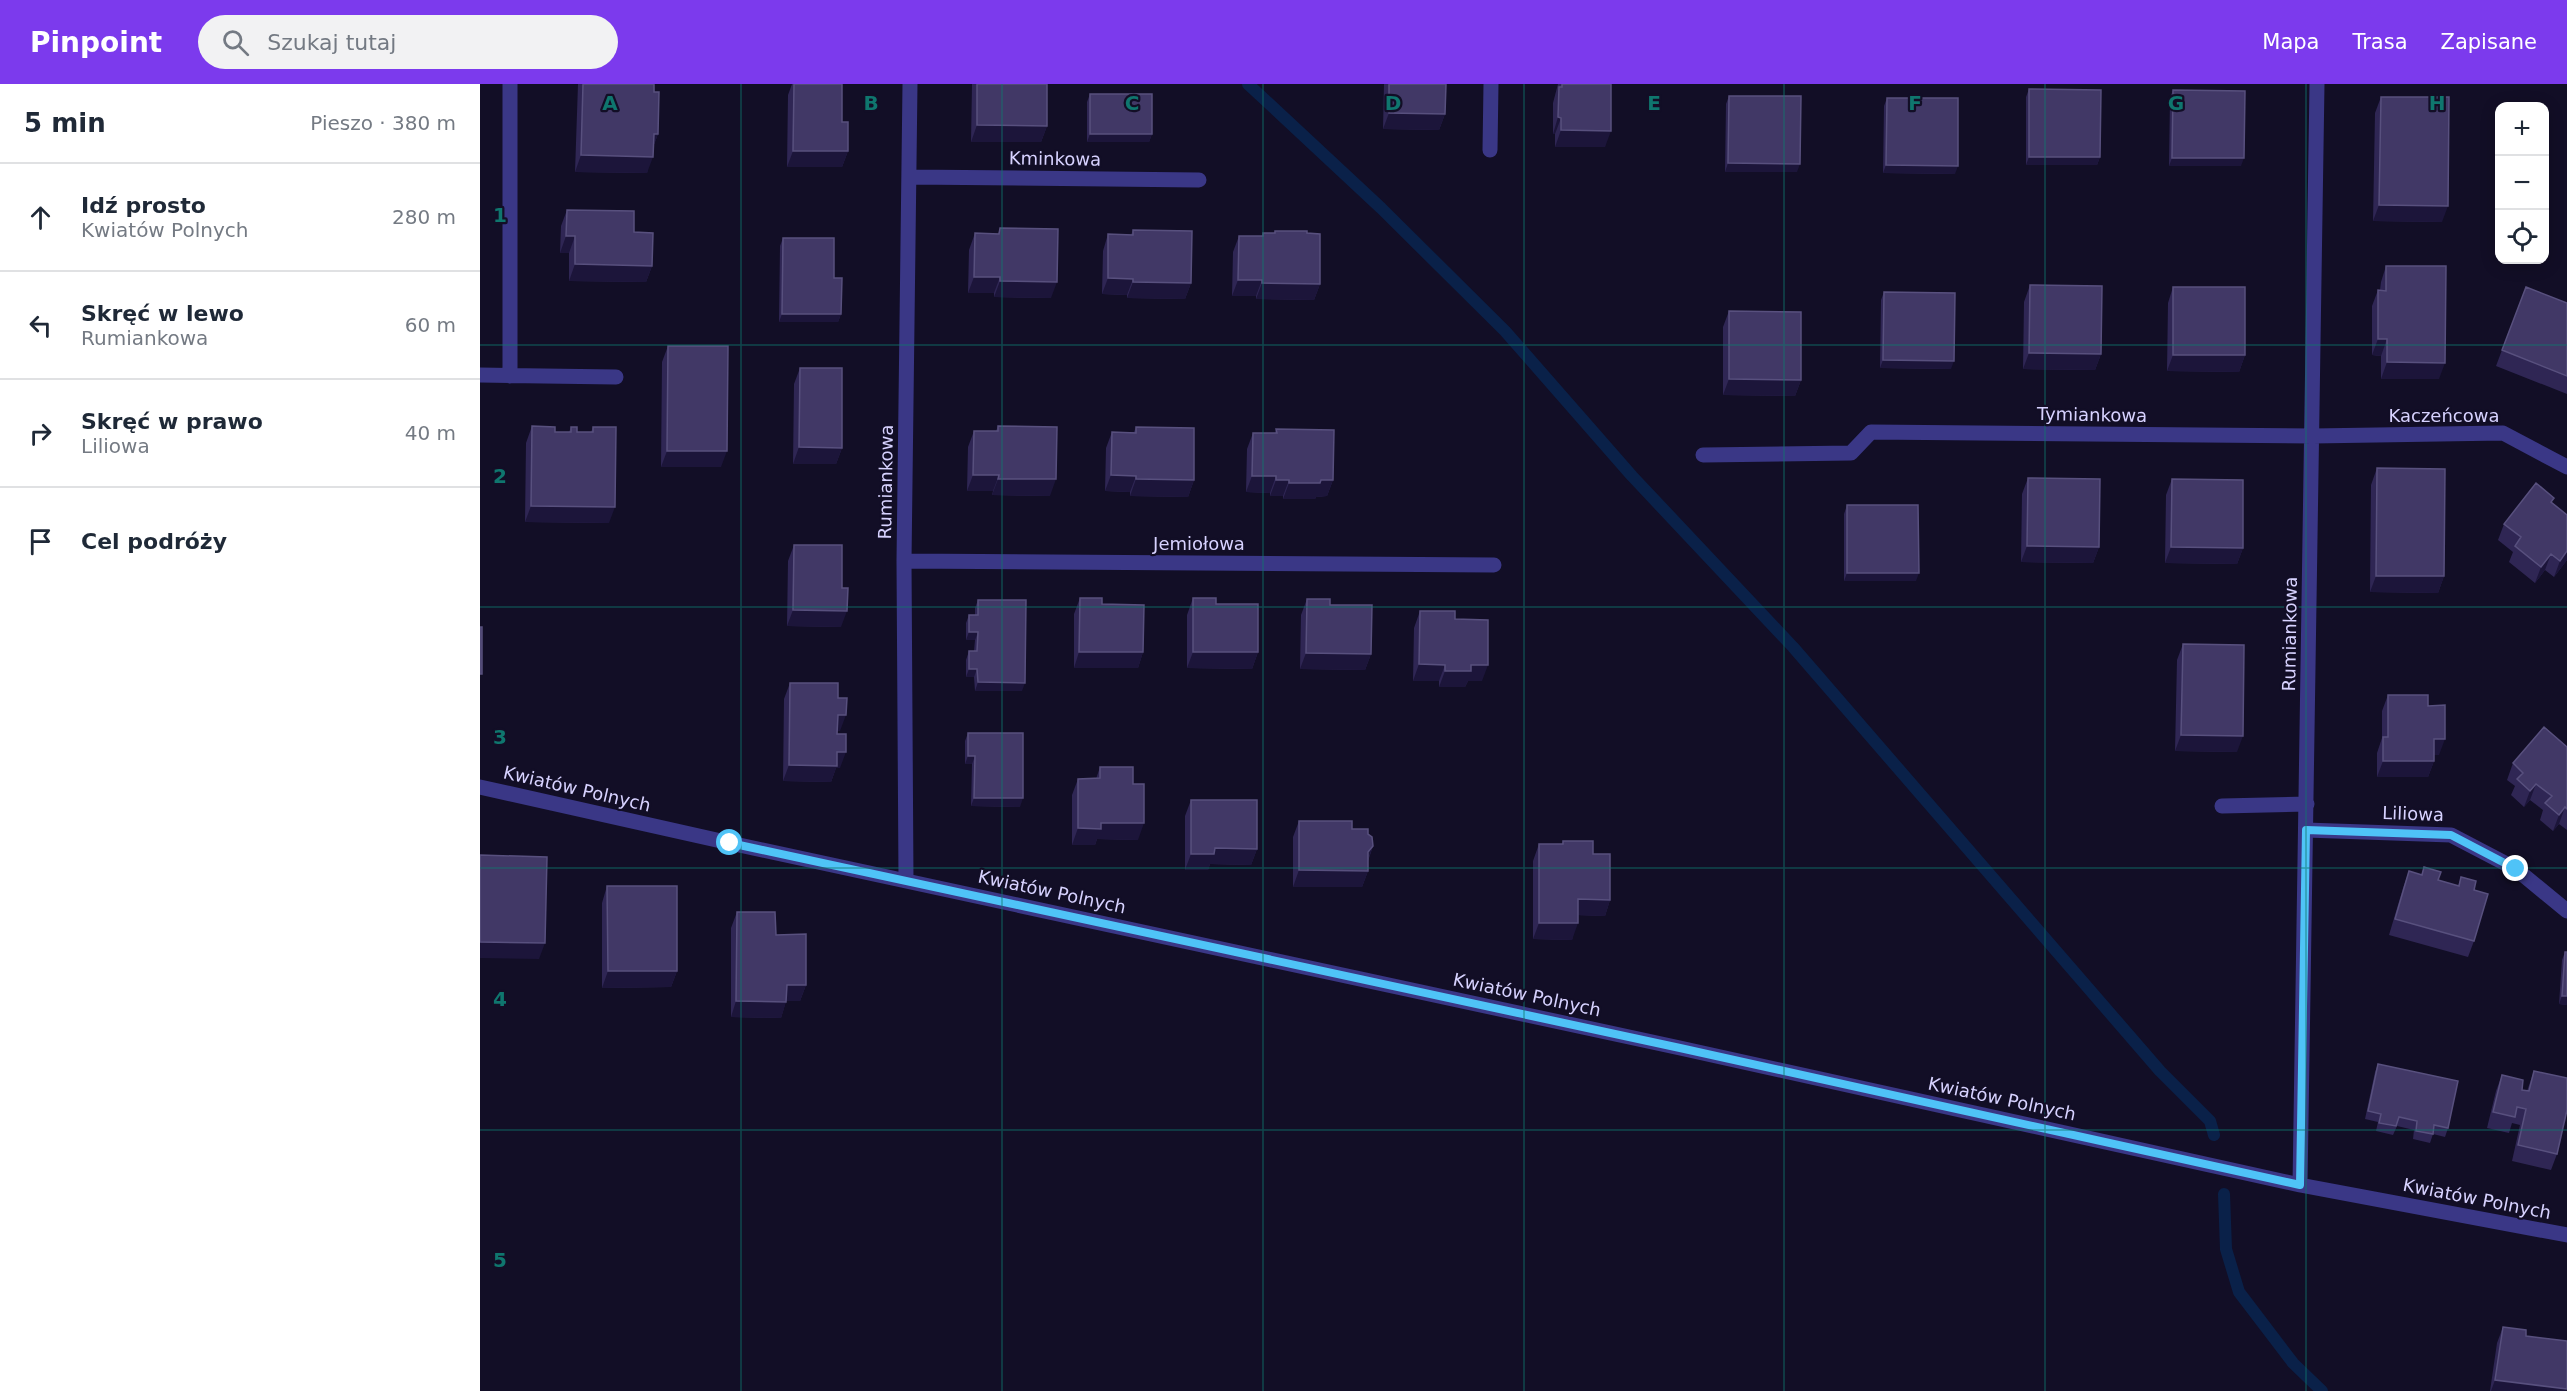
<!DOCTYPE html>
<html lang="pl">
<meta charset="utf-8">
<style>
body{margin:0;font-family:"DejaVu Sans",sans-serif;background:#f2f2f3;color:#1f2937}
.controls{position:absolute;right:18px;top:18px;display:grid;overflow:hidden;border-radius:12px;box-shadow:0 3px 15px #0003}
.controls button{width:54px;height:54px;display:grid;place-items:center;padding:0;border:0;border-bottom:2px solid #e0e1e3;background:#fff;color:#1f2937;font:30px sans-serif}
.stop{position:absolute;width:18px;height:18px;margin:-14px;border:4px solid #4fc3f7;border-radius:50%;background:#fff}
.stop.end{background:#4fc3f7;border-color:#fff;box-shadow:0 2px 6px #0008}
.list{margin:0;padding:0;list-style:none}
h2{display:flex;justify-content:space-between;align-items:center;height:78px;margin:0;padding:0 24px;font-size:26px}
h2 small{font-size:20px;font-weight:400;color:#747a83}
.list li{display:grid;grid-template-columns:39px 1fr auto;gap:18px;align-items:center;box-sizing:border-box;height:108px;padding:0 24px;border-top:2px solid #e0e1e3}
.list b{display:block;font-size:22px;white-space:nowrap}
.list p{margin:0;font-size:20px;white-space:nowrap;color:#747a83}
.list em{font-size:20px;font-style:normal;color:#747a83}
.icon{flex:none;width:33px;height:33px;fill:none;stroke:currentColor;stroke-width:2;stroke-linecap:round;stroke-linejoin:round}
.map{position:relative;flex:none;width:2087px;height:1307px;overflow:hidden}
header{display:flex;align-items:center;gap:36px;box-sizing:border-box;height:84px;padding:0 30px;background:#7c3aed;color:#fff}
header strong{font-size:28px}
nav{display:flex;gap:33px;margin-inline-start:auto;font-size:21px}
.search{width:420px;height:54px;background:#f2f2f3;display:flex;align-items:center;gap:15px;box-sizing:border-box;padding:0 21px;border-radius:33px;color:#747a83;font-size:22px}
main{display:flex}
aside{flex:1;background:#fff}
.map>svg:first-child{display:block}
</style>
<header>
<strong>Pinpoint</strong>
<div class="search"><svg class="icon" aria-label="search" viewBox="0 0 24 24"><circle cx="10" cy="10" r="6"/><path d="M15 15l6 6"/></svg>Szukaj tutaj</div>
<nav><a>Mapa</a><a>Trasa</a><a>Zapisane</a></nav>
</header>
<main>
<aside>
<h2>5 min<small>Pieszo · 380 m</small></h2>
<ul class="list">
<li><svg class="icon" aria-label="ahead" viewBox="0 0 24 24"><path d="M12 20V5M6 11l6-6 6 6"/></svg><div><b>Idź prosto</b><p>Kwiatów Polnych</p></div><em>280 m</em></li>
<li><svg class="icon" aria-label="left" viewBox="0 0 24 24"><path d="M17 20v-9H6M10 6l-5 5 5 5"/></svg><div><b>Skręć w lewo</b><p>Rumiankowa</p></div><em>60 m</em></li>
<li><svg class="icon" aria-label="right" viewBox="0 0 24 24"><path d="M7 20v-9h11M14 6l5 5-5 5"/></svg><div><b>Skręć w prawo</b><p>Liliowa</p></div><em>40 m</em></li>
<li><svg class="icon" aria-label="arrive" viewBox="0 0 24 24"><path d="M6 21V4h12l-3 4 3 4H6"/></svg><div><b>Cel podróży</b></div></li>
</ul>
</aside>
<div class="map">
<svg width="2087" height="1307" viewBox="0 0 2087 1307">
<rect width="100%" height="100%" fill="#120e26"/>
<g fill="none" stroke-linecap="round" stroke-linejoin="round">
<path stroke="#0a2149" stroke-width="12" d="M768 0 901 124 1025 247 1152 392 1313 563 1680 987 1730 1037 1734 1051
M1744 1110 1746 1165 1759 1208 1813 1279 1842 1307"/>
<path stroke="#3a3786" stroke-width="15" d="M30 0V292
M1010 66 1011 0
M430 93 719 96
M0 291 136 293
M1223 371 1371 369 1391 348 1833 352 2023 349 2087 383
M424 477 1014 481
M0 703 250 759 1200 964 1820 1101 2087 1151
M1742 722 1827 720
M1826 746 1971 751 2036 785 2087 827
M426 796 424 477 430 0
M1820 1101 1837 0"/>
</g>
<path fill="#2f2654" d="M98 0H174L178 50 173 63 167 89 95 88Z
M312 0H362V38L368 67 362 83H307L308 11Z
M492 0H567V42L561 58H491Z
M904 0H966L965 30 959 46 903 45Z
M1078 0H1131L1125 63H1075V50H1073V19Z
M1549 5 1620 73 1617 81H1546V13Z
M1693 6 1761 82H1689L1690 14Z
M610 10 672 50 669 58H607V18Z
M1249 12 1317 88H1245L1246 20Z
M1901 13 1962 138 1893 137 1895 29Z
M1407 14 1475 90 1403 89 1404 22Z
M87 126 154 148 172 182 166 198 89 197V169H80L81 142Z
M520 144 571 214 514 213V209H488L489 166 495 149 518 150Z
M653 146 711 199 705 215 647 214V211L622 210 623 167 628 150 651 151Z
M795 147 827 149 840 200 834 216 776 215V212H752L753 168 759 152H782L783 149H794Z
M303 154 354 194 361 230 358 238H299L300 162Z
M1906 182 1959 295H1901V272L1892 271V222L1898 206H1900L1901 198Z
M1550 201 1621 270 1615 286 1543 285 1544 218Z
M1693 203 1765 271 1759 288 1687 287 1688 219Z
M1404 208 1471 285 1400 284 1401 216Z
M2087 219V310L2016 282 2022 266Z
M1249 227 1321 296 1315 312 1243 311V243Z
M188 262 241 383H181L182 278Z
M320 284 362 364 356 380H313L314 300Z
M52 342 75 348H89L91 343 97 348H111L113 343 129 439 45 438 46 359Z
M518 342 570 412 512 411 513 407H487L488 363 494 347H516Z
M656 343 714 396 708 413 650 412V408L625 407 626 364 632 348H654Z
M796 345 853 396 847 412 836 413 835 415H803V412H790V409L766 408 767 365 773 349H795Z
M1897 384 1964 492 1958 509 1890 508 1891 401Z
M1548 394 1619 463 1613 479 1541 478 1542 410Z
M1692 395 1763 464 1757 480 1685 479 1686 411Z
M2072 419 2087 476 2074 493 2065 486 2055 499 2029 478 2033 468 2018 456 2024 440Z
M1367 421 1436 497H1364V430Z
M314 461 361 543 307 542 308 477Z
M600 514 622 520 663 568 658 584H594V530Z
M713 514 736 520 778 568 772 585 707 584V531Z
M827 515 850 521 891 570 885 586 820 585 821 531Z
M498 516 542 607H495L494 593H486V576L489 567H494L495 556H486V539L489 531H495V524Z
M940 527 975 535 1002 597H988L985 603H959V597H933L934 544Z
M1703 560 1757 668 1695 667 1697 576Z
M310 599 358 614 360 647H357L360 684H356L351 698 303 697 304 615Z
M1908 611 1948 622 1959 671H1954V677L1948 693H1897V669L1902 654V627Z
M488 649 540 723 491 722 492 680H485V657Z
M2087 663V746L2079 740 2073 747 2060 736 2063 726 2050 716 2044 723 2031 711 2035 702 2027 696 2033 679Z
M620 683 653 700 658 756 617 755 615 761H592V711L598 695H616Z
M711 716 777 765 771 781 730 780 728 786H705V732Z
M819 737 872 745 888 750 893 762 888 777V787L882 803H813V753Z
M1083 757 1113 770 1130 816 1125 832 1098 831 1092 856 1053 855V777L1059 760H1082Z
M1944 783 1958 796 1978 802 1981 793 1994 806V857L1988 873 1909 851 1923 804 1929 787 1941 791Z
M127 802 197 887 191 903 122 904V819Z
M257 828 296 851 326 901 320 917H306L301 934 251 933V844Z
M2085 868H2087V921L2079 920 2082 876Z
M1898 980 1968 1044 1965 1053 1953 1050 1950 1059 1933 1055 1934 1046 1917 1042 1913 1051 1896 1047 1898 1038 1885 1035 1895 988Z
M2054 987 2077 1070 2071 1086 2032 1077 2040 1041 2032 1039 2029 1049 2007 1044 2016 1007 2022 991 2042 1006 2047 1007Z
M2023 1243 2046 1252 2087 1302 2086 1307H2010L2017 1259Z"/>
<path fill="#1c153a" d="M909 29 965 30 959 46 903 45Z
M1078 33 1081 34 1075 50H1073Z
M497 41 567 42 561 58H491Z
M1081 46 1131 47 1125 63H1075Z
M174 50H178L172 66Z
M610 50H672L669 58H607Z
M313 67H368L362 83H307Z
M101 71 173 73 167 89 95 88Z
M1549 73H1620L1617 81H1546Z
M1692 74H1764L1761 82H1689Z
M1248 79 1320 80 1317 88H1245Z
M1406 81 1478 82 1475 90 1403 89Z
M1899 121 1968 122 1962 138 1893 137Z
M86 152H95L89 169H80Z
M95 180 172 182 166 198 89 197Z
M494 193H520L514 209H488Z
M628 194 653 195 647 211 622 210Z
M758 196H782L776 212H752Z
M520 197 577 198 571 214 514 213Z
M653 198 711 199 705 215 647 214Z
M782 199 840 200 834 216 776 215Z
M302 230H361L358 238H299Z
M1898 255H1907L1901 272 1892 271Z
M1549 269 1621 270 1615 286 1543 285Z
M1693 271H1765L1759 288 1687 287Z
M1403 276 1474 277 1471 285 1400 284Z
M1907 278 1965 279 1959 295H1901Z
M1249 295 1321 296 1315 312 1243 311Z
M319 363 362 364 356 380H313Z
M187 367H247L241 383H181Z
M493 391H519L513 407H487Z
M631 391 656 392 650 408 625 407Z
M772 392H796L790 409 766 408Z
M518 395H576L570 412 512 411Z
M656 395 714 396 708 413 650 412Z
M796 396H809L803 412H790Z
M841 396H853L847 412 836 413 835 415H803L809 399Z
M51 422 135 423 129 439 45 438Z
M1547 462 1619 463 1613 479 1541 478Z
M1691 463 1763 464 1757 480 1685 479Z
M2087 467V476L2074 493 2080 477Z
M2071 470 2065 486 2055 499 2061 483Z
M1367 489H1439L1436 497H1364Z
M1896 492H1964L1958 509 1890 508Z
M313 526 367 527 361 543 307 542Z
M489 548H498L495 556H486Z
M599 568H663L658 584H594Z
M713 568H778L772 585 707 584Z
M826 569 891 570 885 586 820 585Z
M939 580 965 581 959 597H933Z
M991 581H1008L1002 597H988L985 603H959L965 587Z
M489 585H497L494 593H486Z
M498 598 545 599 542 607H495Z
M358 631H366L360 647H352Z
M1701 651 1763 652 1757 668 1695 667Z
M1954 655H1965L1959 671H1948Z
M357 668H366L360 684H356L351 698 303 697 309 681Z
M488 672H495L492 680H485Z
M1903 677H1954L1948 693H1897Z
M2056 700 2050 716 2044 723 2050 707Z
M494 714H543L540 723 491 722Z
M2085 723 2079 740 2073 747 2079 731Z
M621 739H664L658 756 617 755 615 761H592L598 744Z
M893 762 887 778 888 768Z
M735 764 777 765 771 781 730 780 728 786H705L711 770Z
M819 786 888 787 882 803H813Z
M1098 815 1130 816 1125 832 1092 831Z
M1059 839H1098L1092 856 1053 855Z
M0 858 65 859 59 875 0 874Z
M128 887H197L191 903 122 904Z
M307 901H326L320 917H301Z
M2082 912H2087V921L2079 920Z
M256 917 306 918 301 934 251 933Z
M2015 1296 2087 1305 2086 1307H2011Z"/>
<path fill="#413866" stroke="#58507e" stroke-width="1.5" d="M103 0H174V8H179L178 50H174L173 73 101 71Z
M314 0H362V38H368V67H313Z
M497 0H567V42L497 41Z
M909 0H966L965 30 909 29Z
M1082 0H1131V47L1081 46V34L1078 33 1079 3H1082Z
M1549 5 1621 6 1620 73H1549Z
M1693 6 1765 7 1764 74H1692Z
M610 10H672V50H610Z
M1249 12H1321L1320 80 1248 79Z
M1901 13H1969L1968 122 1899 121Z
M1407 14H1478V82L1406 81Z
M87 126 154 127V148L173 149 172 182 95 180V152H86Z
M520 144 578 145 577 198 520 197V193H494L495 149 519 150Z
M653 146 712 147 711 199 653 198V195L628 194V150L653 151Z
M795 147H827V149L840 150V200L782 199V196H758L759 152H783V149H795Z
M303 154H354V194H362L361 230H302Z
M1906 182H1966L1965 279 1907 278V255H1898V206L1906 207Z
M1550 201 1622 202 1621 270 1549 269Z
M1693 203H1765V271H1693Z
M2046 203 2087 219V292L2022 266Z
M1404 208 1475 209 1474 277 1403 276Z
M1249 227 1321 228V296L1249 295Z
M188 262H248L247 367H187Z
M320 284H362V364L319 363Z
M52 342 75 343V348H91V343H97V348H113V343H136L135 423 51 422Z
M518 342 577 343 576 395H518L519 391H493L494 347H518Z
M656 343 714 344V396L656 395V392L631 391 632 348 656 349Z
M796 345 854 346 853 396H841L840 399H809V396H796V392H772L773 349H797Z
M1897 384 1965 385 1964 492H1896Z
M1548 394 1620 395 1619 463 1547 462Z
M1692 395 1763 396V464L1691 463Z
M2056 399 2074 414 2071 418 2087 431V467L2080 477 2071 470 2061 483 2035 462 2041 453 2024 440Z
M1367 421H1438L1439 489H1367Z
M314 461H362V504H368L367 527 313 526Z
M600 514H622V520L664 521 663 568H599Z
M713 514H736V520H778V568H713Z
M827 515H850V521H892L891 570 826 569Z
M498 516H546L545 599 498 598 497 585H489V567H497L498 548H489V531H498Z
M940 527H975V535L1008 536V581H991V587H965V581L939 580Z
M0 543H2V590H0Z
M1703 560 1764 561 1763 652 1701 651Z
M310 599H358V614H367L366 631H358L357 650H366V668H357V682L309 681Z
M1908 611H1948V622L1965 621V655H1954V677H1903V653H1908Z
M2064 643 2087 663V725L2085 723 2079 731 2065 719 2072 712 2056 700 2050 707 2037 695 2043 689 2033 679Z
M488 649H543V714H494L495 672H488Z
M620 683H653V700H664V739H621V745L598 744V695L620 694Z
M711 716H777V765L735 764 734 770H711Z
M819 737H872V745H888V750L892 753 893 762 888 768V787L819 786Z
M1083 757H1113V770H1130V816L1098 815V839H1059V760H1083Z
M0 771 67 773 65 859 0 858Z
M1944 783 1961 788 1958 796 1979 802 1981 793 1996 797 1994 806 2008 810 1994 857 1915 835 1929 787 1942 791Z
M127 802H197V887H128Z
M257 828H295L296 851 326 850V901H307L306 918 256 917Z
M2085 868H2087V912H2082Z
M1898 980 1978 997 1968 1044 1954 1041 1953 1050 1936 1047 1937 1037 1919 1033 1916 1042 1899 1039 1901 1030 1888 1027Z
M2054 987 2087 994V1026L2077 1070 2038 1061 2046 1025 2037 1023 2035 1033 2013 1028 2022 991 2043 996 2042 1006 2049 1007Z
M2023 1243 2046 1246V1252L2087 1257V1305L2015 1296Z"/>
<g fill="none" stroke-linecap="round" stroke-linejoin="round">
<path stroke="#4fc3f7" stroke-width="8" d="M250 759 1200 964 1820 1101 1826 746 1971 751 2036 785"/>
</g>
<path fill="none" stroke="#0f766e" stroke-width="1.5" stroke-opacity="0.55" d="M261 0V1307M522 0V1307M783 0V1307M1044 0V1307M1304 0V1307M1565 0V1307M1826 0V1307M0 261H2087M0 523H2087M0 784H2087M0 1046H2087"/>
<g text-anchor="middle" stroke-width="4.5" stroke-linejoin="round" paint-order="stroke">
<g font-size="18" fill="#d7d2ff" stroke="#120e26">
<text transform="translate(575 75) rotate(1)" y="6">Kminkowa</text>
<text transform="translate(1612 331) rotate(1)" y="6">Tymiankowa</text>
<text x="1964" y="338">Kaczeńcowa</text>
<text transform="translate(406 398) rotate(-89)" y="6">Rumiankowa</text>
<text x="719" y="466">Jemiołowa</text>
<text transform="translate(1810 550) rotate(-89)" y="6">Rumiankowa</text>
<text transform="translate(97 705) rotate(13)" y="6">Kwiatów Polnych</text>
<text transform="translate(1933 730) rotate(2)" y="6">Liliowa</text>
<text transform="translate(572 808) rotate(12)" y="6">Kwiatów Polnych</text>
<text transform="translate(1047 911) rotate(12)" y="6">Kwiatów Polnych</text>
<text transform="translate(1522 1015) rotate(12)" y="6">Kwiatów Polnych</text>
<text transform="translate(1997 1115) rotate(11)" y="6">Kwiatów Polnych</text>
</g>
</g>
<g font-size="20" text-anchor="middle" font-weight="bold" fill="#0f766e" stroke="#120e26" stroke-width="4.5" stroke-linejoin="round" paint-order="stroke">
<text x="130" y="26">A</text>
<text x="391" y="26">B</text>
<text x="652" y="26">C</text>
<text x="913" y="26">D</text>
<text x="1174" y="26">E</text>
<text x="1435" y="26">F</text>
<text x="1696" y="26">G</text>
<text x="1957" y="26">H</text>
<text x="20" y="138">1</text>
<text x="20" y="399">2</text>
<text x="20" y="660">3</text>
<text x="20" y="922">4</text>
<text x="20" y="1183">5</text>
</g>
</svg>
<div class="controls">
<button>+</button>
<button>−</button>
<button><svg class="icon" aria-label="locate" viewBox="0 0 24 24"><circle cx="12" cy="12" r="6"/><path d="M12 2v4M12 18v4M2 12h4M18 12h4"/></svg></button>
</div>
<div class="stop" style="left:250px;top:759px"></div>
<div class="stop end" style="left:2036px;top:785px"></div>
</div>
</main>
